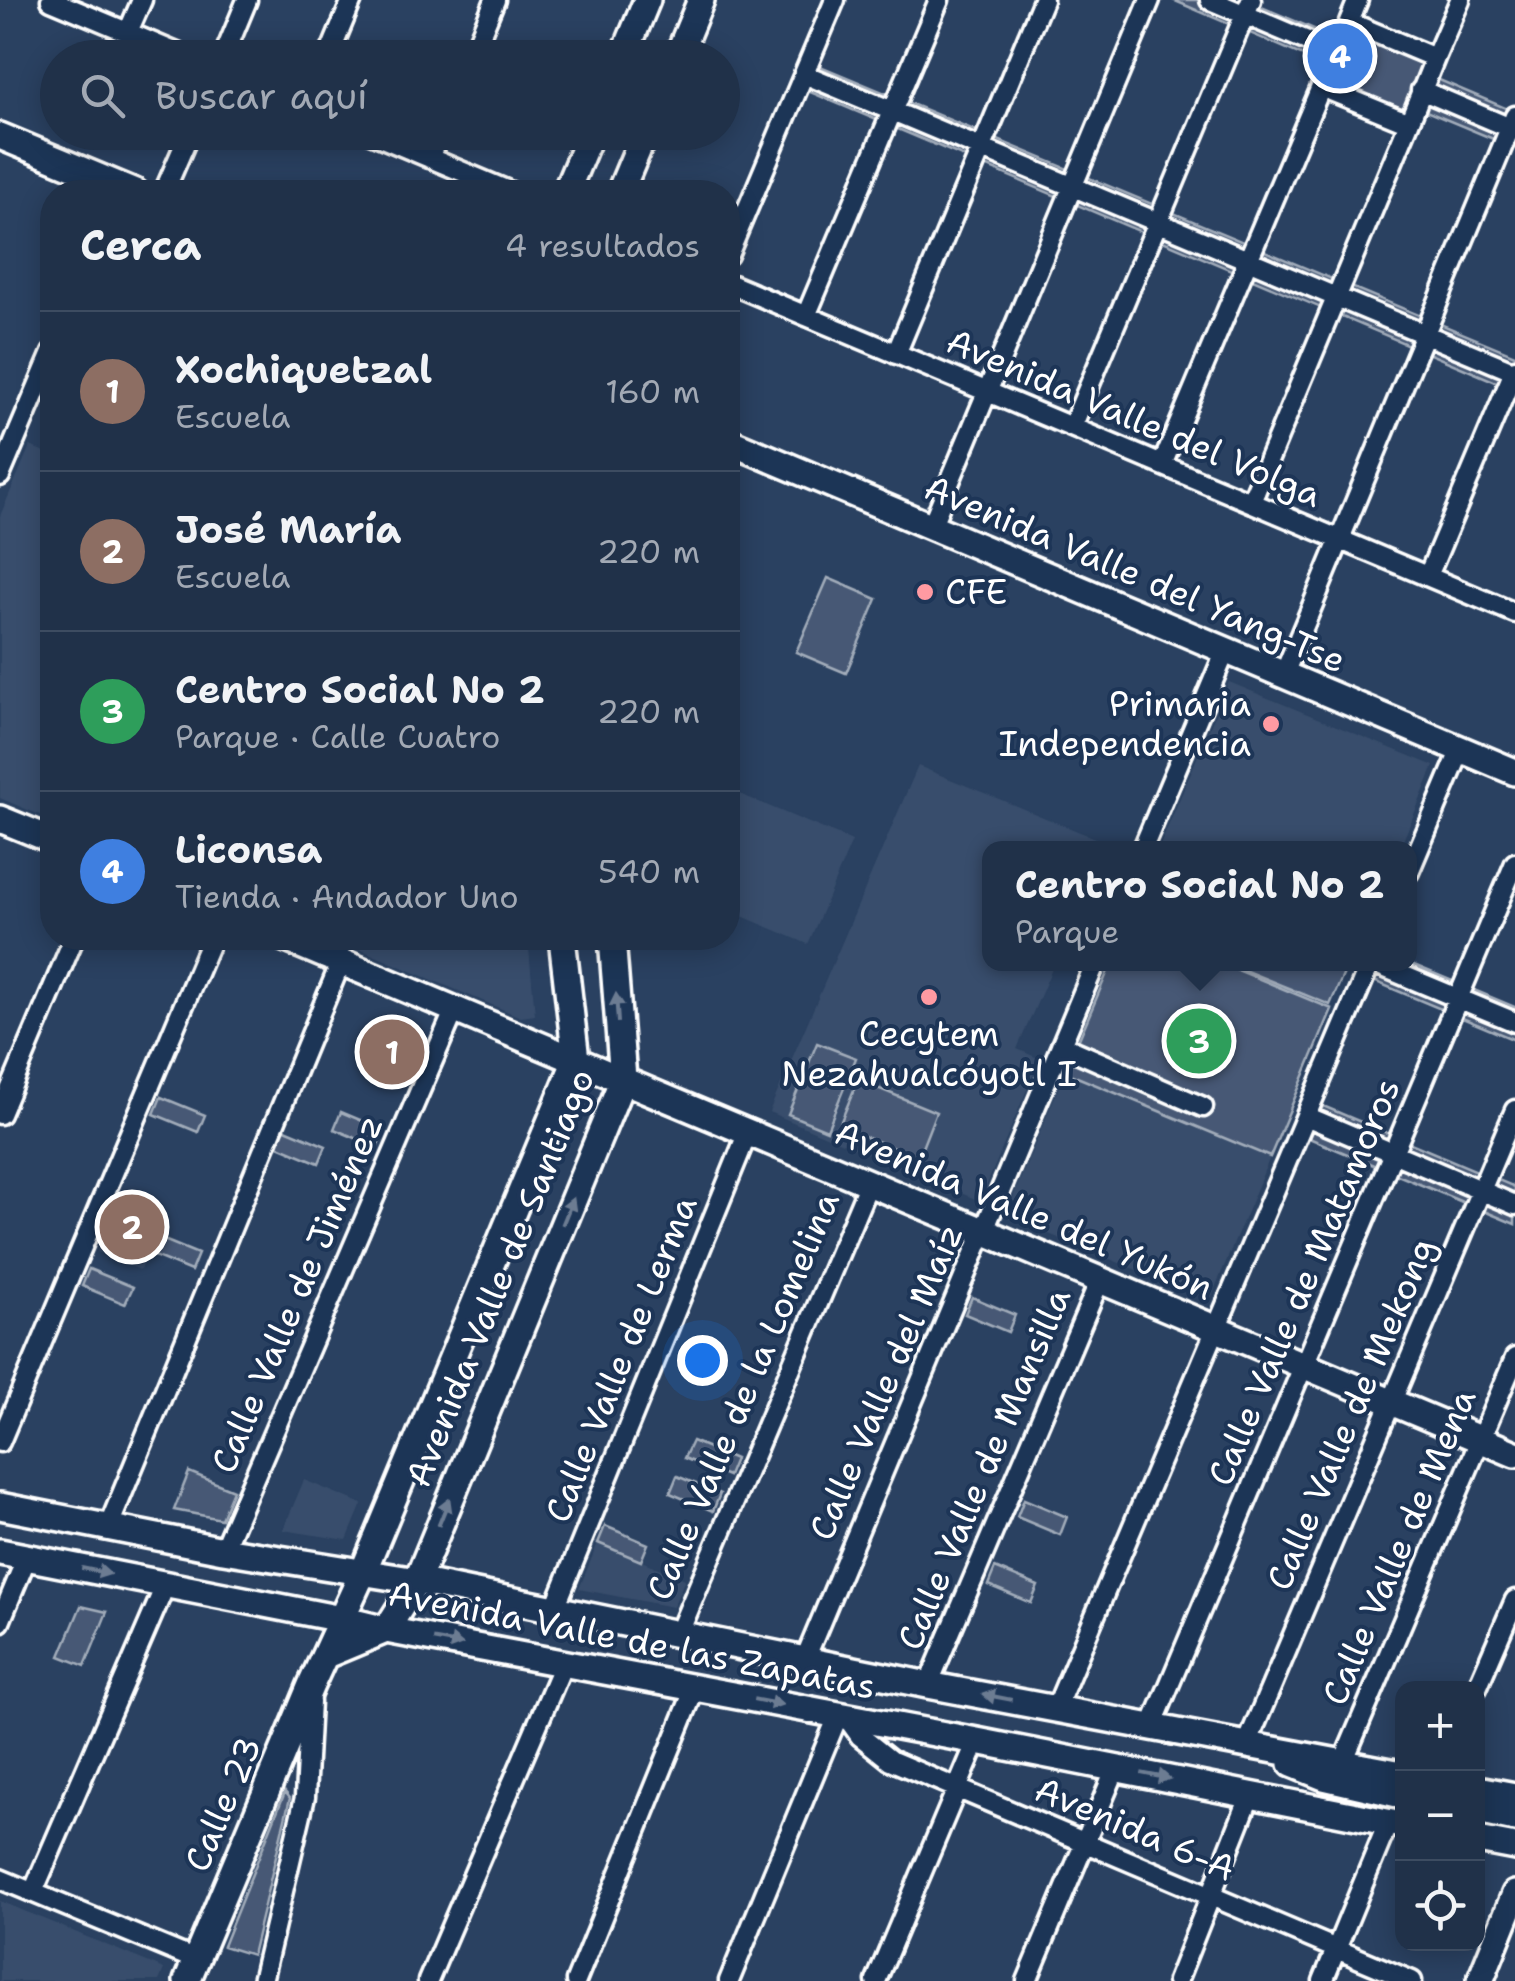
<!DOCTYPE html>
<html lang="es">
<meta charset="utf-8">
<style>
body{margin:0;font-family:"Shantell Sans",sans-serif;background:#2d3d53;color:#f1f3f6}
.controls{position:absolute;right:30px;bottom:30px;display:grid;overflow:hidden;border-radius:20px;box-shadow:0 5px 25px #0003}
.controls button{width:90px;height:90px;display:grid;place-items:center;padding:0;border:0;border-bottom:2px solid #3d4c61;background:#203149;color:#f1f3f6;font:50px sans-serif}
.you{position:absolute;left:702px;top:1360px;width:35px;height:35px;margin:-25px;border:8px solid #fff;border-radius:50%;background:#1a73e8;box-shadow:0 0 0 15px #1a73e833}
.badge{display:grid;place-items:center;width:65px;height:65px;border-radius:50%;background:#ff9aa2;color:#fff;font-size:32px;font-weight:700}
.pin{position:absolute;translate:-50% -50%;border:5px solid #fff;box-shadow:0 2px 10px #0006}
.popup{position:absolute;left:982px;top:841px;width:435px;height:130px;box-sizing:border-box;display:grid;place-content:center;border-radius:20px;background:#203149;filter:drop-shadow(0 2px 8px #0005);font-size:32px;white-space:nowrap;color:#a2a9b4}
.popup b{font-size:38px;color:#f1f3f6}
.popup::after{content:'';position:absolute;left:50%;top:100%;margin-left:-20px;border:20px solid transparent;border-top-color:#203149}
.list{margin:0;padding:0;list-style:none}
h2{display:flex;justify-content:space-between;align-items:center;height:130px;margin:0;padding:0 40px;font-size:42px}
h2 small{font-size:32px;font-weight:400;color:#a2a9b4}
.list li{display:grid;grid-template-columns:65px 1fr auto;gap:30px;align-items:center;box-sizing:border-box;height:160px;padding:0 40px;border-top:2px solid #3d4c61}
.list b{display:block;font-size:38px;white-space:nowrap}
.list p{margin:0;font-size:32px;white-space:nowrap;color:#a2a9b4}
.list em{font-size:32px;font-style:normal;color:#a2a9b4}
.icon{flex:none;width:55px;height:55px;fill:none;stroke:currentColor;stroke-width:2;stroke-linecap:round;stroke-linejoin:round}
.map{position:relative;flex:none;width:1515px;height:1981px;overflow:hidden}
.search{position:absolute;background:#203149;box-shadow:0 5px 25px #0003;left:40px;top:40px;width:700px;height:110px;display:flex;align-items:center;gap:25px;box-sizing:border-box;padding:0 35px;border-radius:55px;color:#a2a9b4;font-size:38px}
.panel{position:absolute;background:#203149;box-shadow:0 5px 25px #0003;left:40px;top:180px;width:700px;height:770px;border-radius:40px}
.map>svg:first-child{display:block}
</style>
<div class="map">
<svg width="1515" height="1981" viewBox="0 0 1515 1981">
<rect width="100%" height="100%" fill="#2a4161"/>
<filter id="ink" filterUnits="userSpaceOnUse"><feTurbulence type="fractalNoise" baseFrequency=".01" numOctaves="2"/><feDisplacementMap in="SourceGraphic" scale="20" xChannelSelector="R" yChannelSelector="G"/><feConvolveMatrix kernelMatrix="1 2 1 2 8 2 1 2 1" color-interpolation-filters="sRGB"/></filter>
<g filter="url(#ink)">
<path fill="#394e6c" d="M30 446 52 455V820L0 798V516Z
M1229 682 1434 766 1400 848H1159Z
M918 766 1119 848H989V964H1054L1017 1049 1040 1059 980 1201 769 1112Z
M728 789 852 841 808 944 728 910Z
M333 938H528L535 1015 521 1017Z
M377 1025 421 1043 406 1078 362 1060Z
M1065 1072 1270 1157 1210 1300 1005 1216Z
M118 1200 161 1218 140 1270 97 1252Z
M304 1480 362 1504 347 1540 283 1530Z
M598 1543 685 1579 673 1607 579 1589Z
M0 1901 164 1969 159 1981H0Z"/>
<path fill="#465975" stroke="#a2acba" stroke-width="2.5" d="M1173 0H1245L1340 40 1345 30 1435 68 1432 77 1515 112V148L1419 108 1415 115 1325 77 1329 67Z
M820 66 1515 355V390L808 91Z
M828 578 877 599 846 673 796 652Z
M1409 963 1515 1007V1040L1374 981 1381 964Z
M1111 964H1223L1332 1009 1270 1157 1065 1072Z
M1229 964H1348L1330 1005Z
M817 1043 856 1058 827 1130 788 1114Z
M858 1080 936 1112 918 1158 839 1126Z
M161 1097 205 1115 198 1132 154 1114Z
M1323 1106 1515 1187V1224L1309 1138Z
M341 1112 384 1130 377 1147 334 1129Z
M283 1128 326 1146 319 1163 276 1145Z
M154 1236 198 1254 191 1271 147 1253Z
M89 1269 133 1287 125 1304 82 1286Z
M972 1297 1015 1315 1008 1332 965 1314Z
M692 1441 735 1459 728 1476 684 1458Z
M189 1472 233 1490 221 1519 174 1510Z
M677 1476 720 1494 713 1511 670 1493Z
M1024 1499 1067 1517 1060 1535 1017 1517Z
M605 1526 648 1544 641 1561 598 1543Z
M995 1568 1038 1586 1031 1603 988 1585Z
M81 1606 107 1612 85 1666 60 1656Z
M285 1792 290 1798 252 1955 223 1946Z"/>
<g fill="none" stroke-linecap="round" stroke-linejoin="round">
<g stroke="#fff" stroke-width="25">
<path id="street" d="M51 0 189 58
M1210 0 1324 48
M1358 0 1349 22 1435 58 1460 0
M128 32 142 0
M223 58 247 0
M328 58 352 0
M471 58 495 0
M804 74 1515 372
M1421 90 1515 130
M1409 123 1435 58
M368 132 511 192
M429 158 440 132
M164 192 190 132
M728 255 835 0
M728 283 1515 613
M806 316 939 0
M896 354 1043 0
M1072 427 1251 0
M1162 465 1321 87 1409 123 1251 502
M0 476 52 353
M931 527 1150 0
M1428 576 1515 369
M1284 674 1515 116
M1143 848 1226 650
M1409 872 1461 749
M1376 964 1515 1022
M1061 1045 1203 1107
M0 1114 74 938
M1306 1116 1515 1205
M0 1442 212 938
M108 1528 341 962
M223 1550 455 1009
M554 1610 748 1132
M0 1622 27 1557
M678 1635 869 1183
M805 1659 1095 964
M928 1685 1100 1280
M1477 1688 1515 1600
M1056 1708 1370 964
M847 1718 860 1736 890 1760 1412 1981
M1152 1726 1515 863
M1247 1744 1515 1110
M1343 1762 1515 1358
M0 1879 196 1960
M33 1892 165 1586
M262 1981 305 1797 310 1702
M428 1981 564 1662
M576 1981 695 1688
M729 1981 838 1716
M876 1981 977 1741
M1027 1981 1116 1768
M1177 1981 1251 1794
M1323 1981 1388 1823"/>
</g>
<g stroke="#fff" stroke-width="32">
<path id="secondary" d="M623 58 647 0
M677 58 701 0
M0 136 135 192
M566 192 591 132
M620 192 645 132
M728 441 1515 772
M0 819 52 840
M284 938 1515 1454
M0 1506 223 1550 417 1581 928 1685 1402 1774
M0 1552 341 1619 386 1630 977 1741 1402 1825
M326 1655 386 1630 417 1581 623 1079 612 938
M1292 1764 1324 1777 1402 1795
M1478 1789 1515 1796
M1478 1811 1515 1819
M1478 1840 1515 1847
M187 1981 311 1685 363 1572 576 1060 562 938
M1480 1981 1515 1894"/>
</g>
<use href="#street" stroke="#1d3557" stroke-width="18"/>
<use href="#secondary" stroke="#1d3557" stroke-width="25"/>
</g>
<defs><path id="oneway-solid" d="M-6-.8H1V-3.2L6.5 0L1 3.2V.8H-6Z" transform="scale(2.5)"/></defs>
<g fill="#6c7c92">
<use href="#oneway-solid" transform="translate(617 1008) rotate(-94)"/>
<use href="#oneway-solid" transform="translate(568 1211) rotate(-68)"/>
<use href="#oneway-solid" transform="translate(444 1512) rotate(-68)"/>
<use href="#oneway-solid" transform="translate(96 1571) rotate(12)"/>
<use href="#oneway-solid" transform="translate(448 1642) rotate(10)"/>
<use href="#oneway-solid" transform="translate(997 1697) rotate(-169)"/>
<use href="#oneway-solid" transform="translate(768 1702) rotate(11)"/>
<use href="#oneway-solid" transform="translate(1156 1776) rotate(11)"/>
</g>
</g>
<g fill="#ff9aa2" stroke="#1d3557" stroke-width="4">
<circle cx="925" cy="592" r="10"/>
<circle cx="1271" cy="724" r="10"/>
<circle cx="929" cy="997" r="10"/>
</g>
<g text-anchor="middle" stroke-width="8" stroke-linejoin="round" paint-order="stroke">
<g font-size="35" fill="#fff" stroke="#1d3557">
<text transform="translate(1134 418) rotate(23)" y="12">Avenida Valle del Volga</text>
<text transform="translate(1135 574) rotate(23)" y="12">Avenida Valle del Yang-Tse</text>
<text transform="translate(1024 1210) rotate(23)" y="12">Avenida Valle del Yukón</text>
<text transform="translate(500 1278) rotate(-68)" y="12">Avenida Valle de Santiago</text>
<text transform="translate(1304 1282) rotate(-67)" y="12">Calle Valle de Matamoros</text>
<text transform="translate(297 1294) rotate(-67)" y="12">Calle Valle de Jiménez</text>
<text transform="translate(621 1359) rotate(-68)" y="12">Calle Valle de Lerma</text>
<text transform="translate(886 1382) rotate(-67)" y="12">Calle Valle del Maíz</text>
<text transform="translate(743 1396) rotate(-67)" y="12">Calle Valle de la Lomelina</text>
<text transform="translate(1351 1414) rotate(-67)" y="12">Calle Valle de Mekong</text>
<text transform="translate(984 1469) rotate(-67)" y="12">Calle Valle de Mansilla</text>
<text transform="translate(1399 1547) rotate(-67)" y="12">Calle Valle de Mena</text>
<text transform="translate(632 1640) rotate(11)" y="12">Avenida Valle de las Zapatas</text>
<text transform="translate(223 1804) rotate(-67)" y="12">Calle 23</text>
<text transform="translate(1135 1829) rotate(23)" y="12">Avenida 6-A</text>
</g>
<g font-size="35" fill="#fff" stroke="#1d3557" text-anchor="start">
<text x="945" y="604">CFE</text>
<text x="1251" y="716" text-anchor="end">Primaria<tspan x="1251" dy="40">Independencia</tspan></text>
<text x="929" y="1046" text-anchor="middle">Cecytem<tspan x="929" dy="40">Nezahualcóyotl I</tspan></text>
</g>
</g>
</svg>
<div class="controls">
<button>+</button>
<button>−</button>
<button><svg class="icon" aria-label="locate" viewBox="0 0 24 24"><circle cx="12" cy="12" r="6"/><path d="M12 2v4M12 18v4M2 12h4M18 12h4"/></svg></button>
</div>
<div class="you"></div>
<div class="pin badge" style="left:392px;top:1052px;background:#8d6e63">1</div>
<div class="pin badge" style="left:132px;top:1227px;background:#8d6e63">2</div>
<div class="pin badge" style="left:1199px;top:1041px;background:#2e9e5b">3</div>
<div class="popup"><b>Centro Social No 2</b>Parque</div>
<div class="pin badge" style="left:1340px;top:56px;background:#3f7fe0">4</div>
<div class="search"><svg class="icon" aria-label="search" viewBox="0 0 24 24"><circle cx="10" cy="10" r="6"/><path d="M15 15l6 6"/></svg>Buscar aquí</div>
<section class="panel">
<h2>Cerca<small>4 resultados</small></h2>
<ul class="list">
<li><span class="badge" style="background:#8d6e63">1</span><div><b>Xochiquetzal</b><p>Escuela</p></div><em>160 m</em></li>
<li><span class="badge" style="background:#8d6e63">2</span><div><b>José María</b><p>Escuela</p></div><em>220 m</em></li>
<li><span class="badge" style="background:#2e9e5b">3</span><div><b>Centro Social No 2</b><p>Parque · Calle Cuatro</p></div><em>220 m</em></li>
<li><span class="badge" style="background:#3f7fe0">4</span><div><b>Liconsa</b><p>Tienda · Andador Uno</p></div><em>540 m</em></li>
</ul>
</section>
</div>
